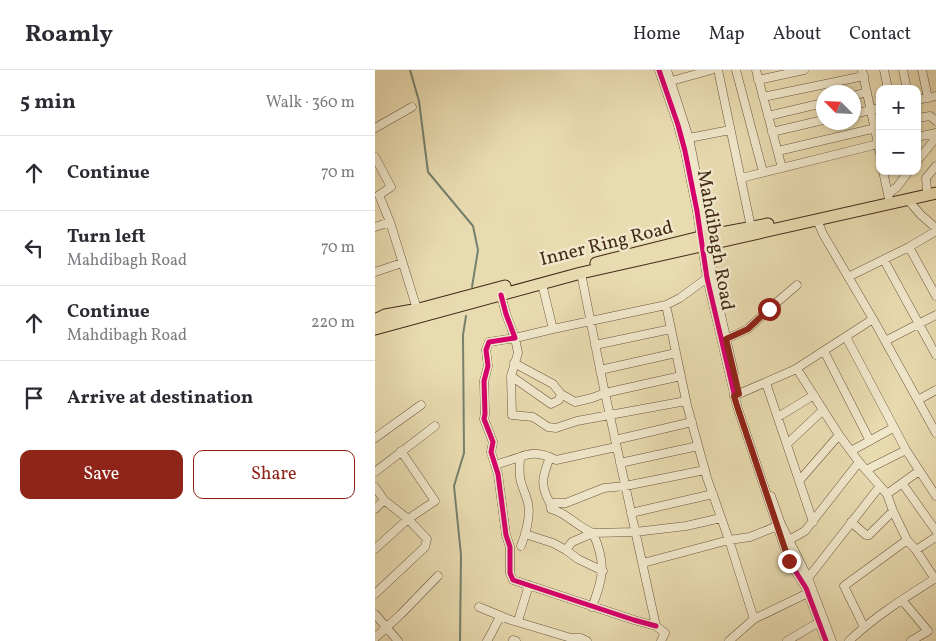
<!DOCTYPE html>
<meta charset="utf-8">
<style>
body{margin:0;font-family:Vollkorn,serif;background:#f7f7f7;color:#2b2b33}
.controls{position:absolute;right:15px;top:15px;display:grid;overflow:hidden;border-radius:10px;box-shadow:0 1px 4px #0004}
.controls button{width:45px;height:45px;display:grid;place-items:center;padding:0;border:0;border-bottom:1px solid #e1e1e2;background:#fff;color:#2b2b33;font:25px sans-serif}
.compass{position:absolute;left:441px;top:15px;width:45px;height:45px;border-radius:50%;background:#fff;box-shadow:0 1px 4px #0004;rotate:294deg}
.stop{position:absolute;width:15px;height:15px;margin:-11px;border:4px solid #8f2418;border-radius:50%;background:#fff}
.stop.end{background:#8f2418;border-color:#fff;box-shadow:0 1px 5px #0008}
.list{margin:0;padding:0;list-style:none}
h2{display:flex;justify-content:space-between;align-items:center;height:65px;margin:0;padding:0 20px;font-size:21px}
h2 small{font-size:16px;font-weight:400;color:#7c7c81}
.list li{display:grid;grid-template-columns:32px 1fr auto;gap:15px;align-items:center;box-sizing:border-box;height:75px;padding:0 20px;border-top:1px solid #e1e1e2}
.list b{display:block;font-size:19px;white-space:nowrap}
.list p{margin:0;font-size:16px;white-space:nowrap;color:#7c7c81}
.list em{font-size:16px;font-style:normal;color:#7c7c81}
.actions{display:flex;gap:10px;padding:15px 20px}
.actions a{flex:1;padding:11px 0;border:1px solid #8f2418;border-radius:10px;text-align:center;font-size:18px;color:#8f2418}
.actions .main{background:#8f2418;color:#fff}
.icon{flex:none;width:28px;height:28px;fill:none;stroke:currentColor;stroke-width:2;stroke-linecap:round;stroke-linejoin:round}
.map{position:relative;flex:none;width:561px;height:571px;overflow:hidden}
header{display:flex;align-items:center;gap:30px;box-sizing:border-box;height:70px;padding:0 25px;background:#fff;border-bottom:1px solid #e1e1e2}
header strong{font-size:24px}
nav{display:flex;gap:28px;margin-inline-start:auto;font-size:18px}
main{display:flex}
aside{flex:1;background:#fff}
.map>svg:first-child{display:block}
</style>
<header>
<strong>Roamly</strong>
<nav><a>Home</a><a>Map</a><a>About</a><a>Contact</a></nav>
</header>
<main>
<aside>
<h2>5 min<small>Walk · 360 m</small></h2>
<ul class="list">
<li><svg class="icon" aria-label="ahead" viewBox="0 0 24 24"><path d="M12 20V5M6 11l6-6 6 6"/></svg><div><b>Continue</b></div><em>70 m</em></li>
<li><svg class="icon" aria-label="left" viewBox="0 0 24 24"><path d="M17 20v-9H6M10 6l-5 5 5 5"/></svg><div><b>Turn left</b><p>Mahdibagh Road</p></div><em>70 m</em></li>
<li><svg class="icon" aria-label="ahead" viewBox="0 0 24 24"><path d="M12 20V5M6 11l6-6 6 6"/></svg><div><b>Continue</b><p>Mahdibagh Road</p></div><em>220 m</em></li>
<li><svg class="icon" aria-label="arrive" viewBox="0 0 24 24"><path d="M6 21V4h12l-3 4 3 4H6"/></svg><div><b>Arrive at destination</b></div></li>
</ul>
<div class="actions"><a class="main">Save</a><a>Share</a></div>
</aside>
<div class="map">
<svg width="561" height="571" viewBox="0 0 561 571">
<rect width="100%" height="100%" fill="#e9dbb0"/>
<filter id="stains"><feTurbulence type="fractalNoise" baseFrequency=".004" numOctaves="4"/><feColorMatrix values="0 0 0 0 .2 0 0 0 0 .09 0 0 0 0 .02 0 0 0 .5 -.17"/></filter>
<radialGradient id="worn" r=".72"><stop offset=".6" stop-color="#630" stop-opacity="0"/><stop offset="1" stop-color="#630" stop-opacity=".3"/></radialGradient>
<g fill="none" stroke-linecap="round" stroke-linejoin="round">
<path stroke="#75816f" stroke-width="2" d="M35 0 44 31 53 102 98 156 103 180 97 217
M85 571 86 485 79 416 89 383 88 265 91 246"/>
<g stroke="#6c563e" stroke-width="9">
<path id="minor" d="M284 0 303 55 310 81 322 141 332 208 362 336 414 491 431 518 451 571
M292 0 314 68 326 128 341 223 359 303
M343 0 376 157
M361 0 388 102
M381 0 407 98
M487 0 505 83
M509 0 513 19
M528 0 532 19
M547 0 553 28
M383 10 429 0
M293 12 336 0
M478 26 492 22
M388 27 489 6
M542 30 561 26
M478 44 505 38
M393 46 448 33
M542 48 555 46 561 51
M0 58 37 37
M397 62 448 50
M542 67 561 63
M314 68 355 60
M403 81 505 57
M0 87 16 117 4 125 15 152 42 239
M542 91 561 68
M508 101 515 134
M366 108 503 74
M552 120 551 108 561 96
M513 124 522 117 534 101
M533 130 546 145 561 158
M442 150 448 164 498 249 561 363
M0 157 15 152
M561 161 534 177 561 226
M509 190 561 285
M0 202 27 193
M206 203 228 314 281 556 290 563 286 571
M473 207 534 177
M167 214 178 259 291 235 312 335 332 408 354 470 375 467 405 455
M126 225 131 244 140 268 114 272 111 280 113 296 109 311 110 344 109 349 118 372 116 382 123 404 131 465 135 477V503L138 510 259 550 281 556
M291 235 305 228 332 208
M178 259 140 268 143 283 136 306 137 345 158 347 173 357 181 358 202 351 311 331
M471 267 531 380 561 426
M351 269 373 259 394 239 422 215
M510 271 561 245
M220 275 296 259
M449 281 495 371
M225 300 301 283
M136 306 176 334 184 330 186 324 178 314 139 293
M391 313 438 452
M186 324 200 332 217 328 230 323 306 306
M359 326 419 300 498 249
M543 330 561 320
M403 347 439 325
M0 368 46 335
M240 370 317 352
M412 374 448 340
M476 381 518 358
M175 387C168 406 164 414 175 433H191L229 418 250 416 330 400
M484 392 512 424 544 401
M245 393 323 376
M120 395 145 387
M491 400 531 380
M0 402 60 356
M424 411 464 365
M527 413 561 461
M0 417 9 430 33 449 52 469 50 477 0 524
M396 426 406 454 433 508 457 571
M175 433 176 439C191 442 202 457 218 463 231 493 229 507 217 537
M0 439 9 430
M256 443 338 424
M476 452 491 465H494L518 441
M150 464 178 473 191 480 203 489 228 501
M414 470 430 461 484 392 464 365 422 299
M532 470 541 480 560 509
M146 476C151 463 156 447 153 433 151 424 146 416 145 407 144 400 145 393 145 387 158 381 169 384 181 390L241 377
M0 479 33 449 60 431 26 381
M191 480 197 472 218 463 260 462 311 456 346 448
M541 480 561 467
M268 493 354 470 379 549
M433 508 505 416
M527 530 553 561 536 571
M104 537 133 549 196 568H206L212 571
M0 544 23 571
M143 551 154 515
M489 557 469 516 532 470 518 441 512 424
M0 568 26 544 63 506
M138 570 141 571
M112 571C118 562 120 554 126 546
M354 571 379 549 433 523
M412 571 444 552
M474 571C500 546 531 527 561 508"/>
</g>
<g stroke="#432a18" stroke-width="13">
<path id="highway" d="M221 193 325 167 393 154
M0 250 10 245 44 239 130 216
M0 259 206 203 561 123"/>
</g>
<use href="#minor" stroke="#f1e8cc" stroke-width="8"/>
<use href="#highway" stroke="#e9dbb0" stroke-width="11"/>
<g stroke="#f1e8cc" stroke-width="8">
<path id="cycleway" d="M284 0 303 55 310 81 322 141 332 208 362 336 414 491 431 518 451 571
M126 225 131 244 140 268 114 272 111 280 113 296 109 311 110 344 109 349 118 372 116 382 123 404 131 465 135 477V503L138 510 259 550 281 556"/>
</g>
<use href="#cycleway" stroke="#d6006c" stroke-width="5"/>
</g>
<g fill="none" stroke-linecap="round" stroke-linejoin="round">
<path stroke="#8f2418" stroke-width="6" d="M394 239 373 259 351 269 364 324 359 326 362 336 414 491"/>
</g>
<g text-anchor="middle" stroke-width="5" stroke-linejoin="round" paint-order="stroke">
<g font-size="19" fill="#432a18" stroke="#f1e8cc">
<text transform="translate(342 170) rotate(80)" y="7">Mahdibagh Road</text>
<text transform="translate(231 172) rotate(-14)" y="7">Inner Ring Road</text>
</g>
</g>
<rect width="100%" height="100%" filter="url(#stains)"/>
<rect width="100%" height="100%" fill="url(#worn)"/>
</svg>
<div class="controls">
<button>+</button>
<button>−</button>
</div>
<svg class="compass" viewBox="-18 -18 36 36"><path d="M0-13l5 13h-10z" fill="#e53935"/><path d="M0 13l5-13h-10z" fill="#7c7c81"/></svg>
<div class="stop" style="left:394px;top:239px"></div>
<div class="stop end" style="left:414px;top:491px"></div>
</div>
</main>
